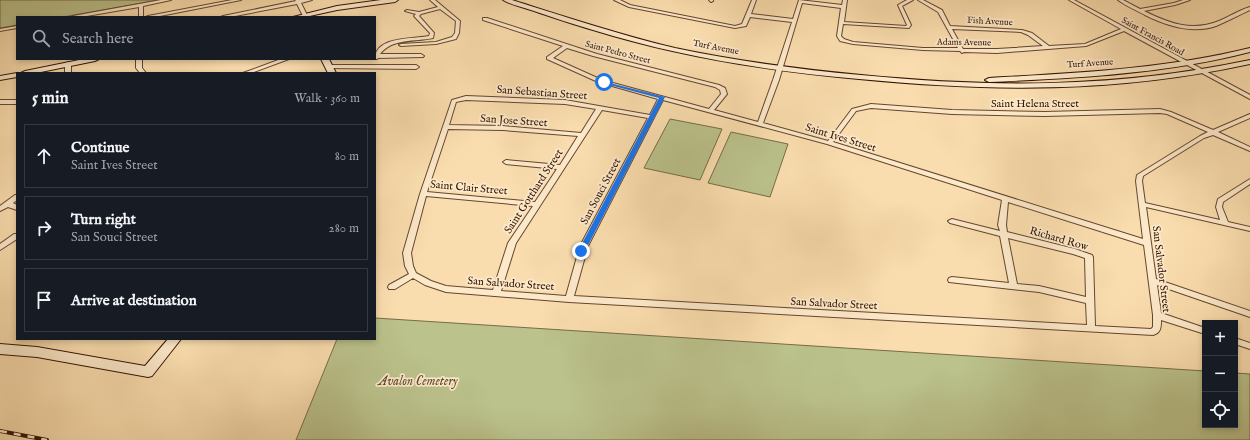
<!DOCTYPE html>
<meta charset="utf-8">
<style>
body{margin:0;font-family:"IM FELL English",serif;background:#242831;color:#f1f3f6}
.controls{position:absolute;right:12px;bottom:12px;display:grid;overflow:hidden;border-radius:0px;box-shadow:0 2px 6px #0003}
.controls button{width:36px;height:36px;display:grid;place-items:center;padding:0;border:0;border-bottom:1px solid #363941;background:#171b24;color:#f1f3f6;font:20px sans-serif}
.stop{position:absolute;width:12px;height:12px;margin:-9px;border:3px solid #1a73e8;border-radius:50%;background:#fff}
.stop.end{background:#1a73e8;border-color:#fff;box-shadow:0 1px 4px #0008}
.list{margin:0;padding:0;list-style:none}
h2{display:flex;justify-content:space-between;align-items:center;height:52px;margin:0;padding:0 16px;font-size:17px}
h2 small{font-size:13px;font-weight:400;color:#9ea1a6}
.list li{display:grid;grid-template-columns:26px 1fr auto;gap:12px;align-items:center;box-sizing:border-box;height:64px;margin:0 8px 8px;padding:0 8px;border:1px solid #363941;border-radius:0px}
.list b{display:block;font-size:15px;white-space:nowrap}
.list p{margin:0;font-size:13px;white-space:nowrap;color:#9ea1a6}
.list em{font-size:13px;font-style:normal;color:#9ea1a6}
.icon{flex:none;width:22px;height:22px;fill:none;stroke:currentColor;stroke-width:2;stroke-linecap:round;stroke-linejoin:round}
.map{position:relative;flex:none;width:1250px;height:440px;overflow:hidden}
.search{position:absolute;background:#171b24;box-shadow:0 2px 6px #0003;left:16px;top:16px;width:360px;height:44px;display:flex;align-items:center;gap:10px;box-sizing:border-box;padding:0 14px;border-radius:0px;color:#9ea1a6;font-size:15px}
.panel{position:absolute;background:#171b24;box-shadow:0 2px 6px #0003;left:16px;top:72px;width:360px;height:268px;border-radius:0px}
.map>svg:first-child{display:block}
</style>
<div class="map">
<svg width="1250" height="440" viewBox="0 0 1250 440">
<rect width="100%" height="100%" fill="#faddae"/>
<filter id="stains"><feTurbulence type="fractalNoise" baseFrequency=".005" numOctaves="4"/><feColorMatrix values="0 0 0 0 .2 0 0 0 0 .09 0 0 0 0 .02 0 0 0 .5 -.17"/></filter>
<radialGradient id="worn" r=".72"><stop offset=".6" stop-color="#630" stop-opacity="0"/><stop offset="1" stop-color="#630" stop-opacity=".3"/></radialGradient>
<path fill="#bbc28c" stroke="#786b48" d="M0 0H159L63 17H17V25L0 28Z
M670 119 722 129 700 180 644 168Z
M731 132 788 144 770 197 708 183Z
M375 318 1205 371V425H1235V373L1250 374V440H296L337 339H375Z"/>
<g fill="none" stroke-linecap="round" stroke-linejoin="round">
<g stroke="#66462e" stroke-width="2">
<path id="street" d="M161 0H171L143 6V17H139V7L81 17H71L73 16Z
M232 0H241L155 17H146L148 16Z
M295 0H312L301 3 307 15V16H303L297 4 230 17H221L223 16 296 1Z
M430 0H435L460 21 459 33 456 39 436 44 401 46 399 45 401 44 436 42 452 37 455 33 456 21 440 9 421 14 419 16 434 33 433 38C415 42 392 38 380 54H421L424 56 423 57 378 58 377 59H373H375C375 36 414 39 429 36L430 33 414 16 416 14 405 11 407 10 419 12 438 7Z
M614 0H620L630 5 735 26 742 24 752 0H756L751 14 793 19 799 0 842 5 843 0H847L844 22 906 26 907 25 898 5 907 0H913L902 6 911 25 909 28 843 24 841 36 844 39 853 42 923 48H958L938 12 918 0H923L942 10 950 26 1022 30 1032 33 1049 46 1085 44 1121 29 1069 0H1074L1250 95V99L1124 31 1086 46 997 53 964 52 962 53 960 51 923 50 853 44 840 41 837 36 841 8 802 3 779 80 763 123 828 141 852 109 871 104 952 110 1045 112 1160 109 1171 112 1213 130 1250 114V118L1218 132 1250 147V151L1213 135 1204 138 1143 176 1142 181 1145 203 1220 220 1216 207 1218 199 1250 179V184L1223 202 1222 207 1228 222 1250 227V231L1146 207 1156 279 1250 311V317L1157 285 1161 313 1205 328V334L1161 320C1161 327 1161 333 1153 335L569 302 446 292 425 285 413 278 395 289H389L388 287 389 285 409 274 405 266 403 253 420 194 452 100 466 96 565 100 650 115 658 99 598 82 547 59V57L563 46 483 20V18H487L597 54 719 85 725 88 727 94 714 110 758 122 773 80 792 22 750 17 746 26 735 28 629 7ZM952 29 1021 32 1028 35 1043 46 997 49H963ZM567 48 593 56 715 87 720 90 721 94 709 109 602 80 553 58ZM466 100 565 104 596 109 581 133 503 126 449 125 456 102ZM663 100 827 144 1002 200 998 225 1000 231 952 219 948 221 950 223 1000 236 1009 283 952 277 949 278 948 280 949 282 1039 292 1086 303 1087 325 574 296 588 246ZM871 108 952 114 1045 116 1160 113 1167 114 1208 132 1200 136 1137 175 1136 181 1143 239 833 142 856 111ZM602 110 648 118 580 246 566 296 501 291 516 243ZM448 129 503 130 578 136 560 165 506 160 503 162 506 164 557 169 535 202 427 192ZM426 196 533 206 508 243 493 290 446 286 431 281 416 273 413 266 411 253ZM1008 202 1144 245 1153 315V327L1151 329 1095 326 1093 257 1092 255 1075 249 1007 232 1006 225ZM1008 238 1073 254 1085 258 1086 297 1039 286 1017 284Z
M709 0H713V1L711 2Z
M1118 0H1123L1140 9 1174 3 1183 0H1190L1175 5 1144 11C1168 23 1192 32 1219 21 1229 17 1239 10 1250 7V10C1239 15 1228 21 1216 26 1192 34 1167 26 1145 15 1136 10 1126 6 1118 0Z
M17 26V28L0 31V29Z
M136 59H142V68L146 73H140L136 68Z
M281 59H289L251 73H243Z
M68 62 71 64V73H65V64Z
M329 65H416L419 67 416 69 327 68V66Z
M0 100H17V104H0Z
M15 195H17V200L13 203 17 205V210L8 207 0 211V206Z
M14 234H17V239L0 250V244Z
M1235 338 1250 343V349L1235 344Z"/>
</g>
<g stroke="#341403" stroke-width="2">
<path id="secondary" d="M381 0H398L395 2 337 10 305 17H293L337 6Z
M503 0H512C566 17 620 35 675 48 736 61 798 69 861 75 996 88 1116 88 1250 60V64C1116 93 995 92 859 79 769 71 680 57 593 30 572 24 552 17 531 10 522 7 511 5 503 0Z
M1250 48V52C1165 74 1076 78 989 82L985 80 989 78C1076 73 1165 69 1250 48Z
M84 59H99L95 61 36 73H21L25 71Z
M321 59H329L336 73H328Z
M17 73V77L0 80V76Z
M168 339H181L152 376 148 377 37 357 0 354V344L37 347 145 366Z"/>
</g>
<use href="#street" fill="#fce9ca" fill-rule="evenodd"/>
<use href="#secondary" fill="#fce9ca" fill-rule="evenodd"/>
<g stroke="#341403" stroke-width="4">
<path id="rail" d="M0 431 47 440"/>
</g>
<use href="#rail" stroke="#fce9ca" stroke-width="2.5" stroke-dasharray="7" stroke-linecap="butt"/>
</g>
<path fill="#1a73e8" d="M602 81 665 97 585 251 581 253 578 251 659 98 602 83Z"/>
<g text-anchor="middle" stroke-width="3.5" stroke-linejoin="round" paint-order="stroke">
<g font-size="9" fill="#341403" stroke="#fce9ca">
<text transform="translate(990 21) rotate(3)" y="3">Fish Avenue</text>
<text transform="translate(1153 36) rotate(29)" y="3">Saint Francis Road</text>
<text transform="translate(964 42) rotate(1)" y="3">Adams Avenue</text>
<text transform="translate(716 47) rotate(11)" y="3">Turf Avenue</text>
<text transform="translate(618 52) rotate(15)" y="3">Saint Pedro Street</text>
<text transform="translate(1090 63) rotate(-4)" y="3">Turf Avenue</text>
</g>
<g font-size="11" fill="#341403" stroke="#fce9ca">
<text transform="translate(542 92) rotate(4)" y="4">San Sebastian Street</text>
<text x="1035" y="107">Saint Helena Street</text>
<text transform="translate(514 120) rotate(4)" y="4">San Jose Street</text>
<text transform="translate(841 137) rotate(17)" y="4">Saint Ives Street</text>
<text transform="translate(469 187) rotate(5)" y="4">Saint Clair Street</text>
<text transform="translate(533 191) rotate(-57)" y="4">Saint Gotthard Street</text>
<text transform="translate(600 191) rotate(-62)" y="4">San Souci Street</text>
<text transform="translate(1059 238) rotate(16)" y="4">Richard Row</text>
<text transform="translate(1162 269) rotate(83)" y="4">San Salvador Street</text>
<text transform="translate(511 283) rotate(4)" y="4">San Salvador Street</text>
<text transform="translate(834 303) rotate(3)" y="4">San Salvador Street</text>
</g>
<g font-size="13" font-style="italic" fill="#5c482c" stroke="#fce9ca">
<text x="418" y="385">Avalon Cemetery</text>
</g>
</g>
<rect width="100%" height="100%" filter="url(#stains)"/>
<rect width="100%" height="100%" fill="url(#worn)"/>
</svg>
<div class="controls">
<button>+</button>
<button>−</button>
<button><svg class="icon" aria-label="locate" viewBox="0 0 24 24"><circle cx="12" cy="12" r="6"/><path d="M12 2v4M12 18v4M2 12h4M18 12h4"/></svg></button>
</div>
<div class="stop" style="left:604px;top:82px"></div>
<div class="stop end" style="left:581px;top:251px"></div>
<div class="search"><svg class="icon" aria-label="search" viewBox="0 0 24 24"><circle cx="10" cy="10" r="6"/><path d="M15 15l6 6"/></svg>Search here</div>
<section class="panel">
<h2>5 min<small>Walk · 360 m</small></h2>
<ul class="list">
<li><svg class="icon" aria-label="ahead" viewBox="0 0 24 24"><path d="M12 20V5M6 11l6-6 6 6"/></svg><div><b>Continue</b><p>Saint Ives Street</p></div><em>80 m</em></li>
<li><svg class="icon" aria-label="right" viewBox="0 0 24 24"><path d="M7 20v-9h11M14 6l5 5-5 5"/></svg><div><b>Turn right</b><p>San Souci Street</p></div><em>280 m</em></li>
<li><svg class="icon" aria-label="arrive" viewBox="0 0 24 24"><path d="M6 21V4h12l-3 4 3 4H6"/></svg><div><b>Arrive at destination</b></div></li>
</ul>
</section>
</div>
